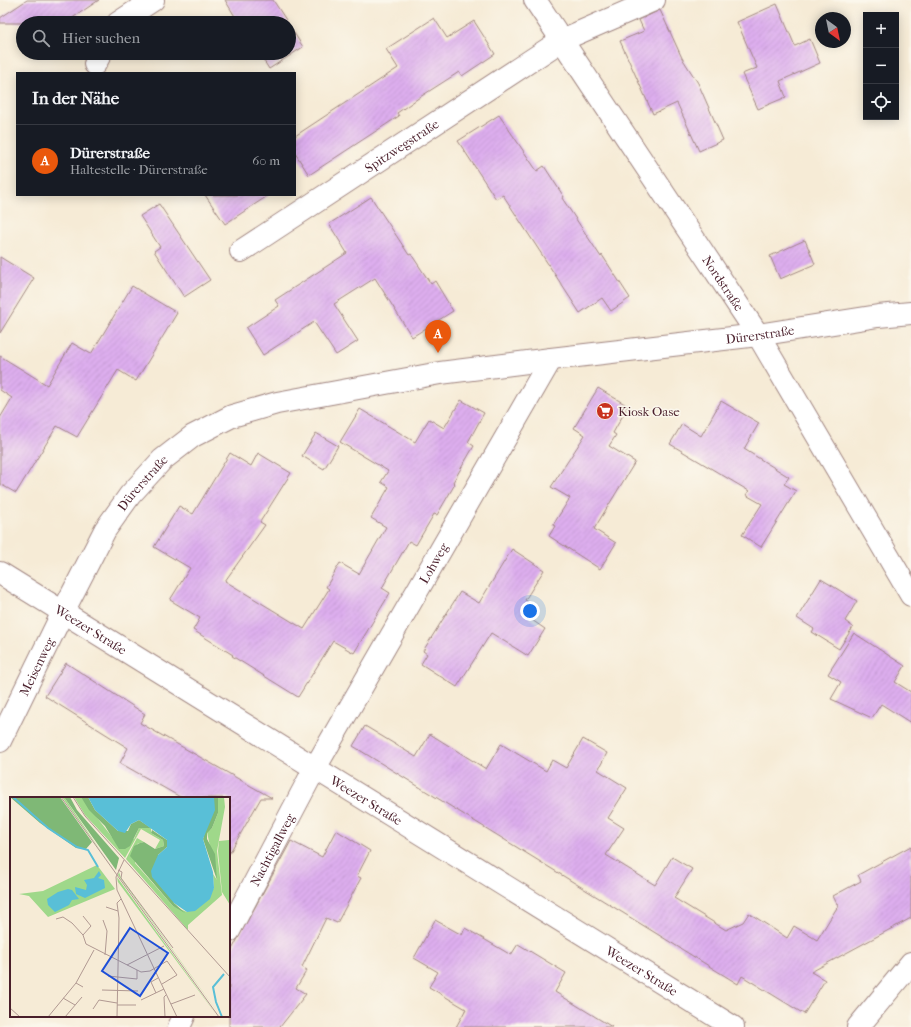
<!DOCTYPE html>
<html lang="de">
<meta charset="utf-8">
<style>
body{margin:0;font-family:"IM FELL French Canon",serif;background:#20242c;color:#f1f3f6}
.controls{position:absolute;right:12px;top:12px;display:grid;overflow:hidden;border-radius:0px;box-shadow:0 2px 10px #0003}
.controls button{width:36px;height:36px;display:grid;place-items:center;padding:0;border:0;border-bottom:1px solid #363941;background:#171b24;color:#f1f3f6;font:20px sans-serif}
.compass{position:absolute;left:815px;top:12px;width:36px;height:36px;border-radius:50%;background:#171b24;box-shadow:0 2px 10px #0003;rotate:147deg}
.you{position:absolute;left:530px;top:611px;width:14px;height:14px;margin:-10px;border:3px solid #fff;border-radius:50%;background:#1a73e8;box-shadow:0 0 0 6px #1a73e833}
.badge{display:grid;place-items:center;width:26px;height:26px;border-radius:50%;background:#ea580c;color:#fff;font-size:13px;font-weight:700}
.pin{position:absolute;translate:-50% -33px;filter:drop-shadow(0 1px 2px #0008)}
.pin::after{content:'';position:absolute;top:21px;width:14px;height:12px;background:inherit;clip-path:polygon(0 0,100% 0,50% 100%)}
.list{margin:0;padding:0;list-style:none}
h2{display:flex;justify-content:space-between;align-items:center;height:52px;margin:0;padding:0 16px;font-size:17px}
h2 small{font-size:13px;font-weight:400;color:#9ea1a6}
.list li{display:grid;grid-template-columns:26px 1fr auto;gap:12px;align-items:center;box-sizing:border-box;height:72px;padding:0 16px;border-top:1px solid #363941}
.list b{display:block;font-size:15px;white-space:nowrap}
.list p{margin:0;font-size:13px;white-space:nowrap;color:#9ea1a6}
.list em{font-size:13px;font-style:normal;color:#9ea1a6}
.icon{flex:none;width:22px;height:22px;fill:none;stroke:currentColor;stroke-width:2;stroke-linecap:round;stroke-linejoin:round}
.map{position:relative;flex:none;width:911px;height:1027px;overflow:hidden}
.search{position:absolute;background:#171b24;box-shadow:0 2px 10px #0003;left:16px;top:16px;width:280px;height:44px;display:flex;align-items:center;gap:10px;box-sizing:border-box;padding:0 14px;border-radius:22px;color:#9ea1a6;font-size:15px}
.panel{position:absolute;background:#171b24;box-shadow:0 2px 10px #0003;left:16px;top:72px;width:280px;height:124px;border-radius:0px}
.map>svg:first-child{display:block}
</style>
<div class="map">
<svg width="911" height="1027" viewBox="0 0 911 1027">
<defs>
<pattern id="building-hatch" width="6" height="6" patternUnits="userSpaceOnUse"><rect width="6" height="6" fill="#ddaeee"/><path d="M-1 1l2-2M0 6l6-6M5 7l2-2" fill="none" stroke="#bf95cc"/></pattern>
</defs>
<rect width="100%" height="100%" fill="#fbf7ec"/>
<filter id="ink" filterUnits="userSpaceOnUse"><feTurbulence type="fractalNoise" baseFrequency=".025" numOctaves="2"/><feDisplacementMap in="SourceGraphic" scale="8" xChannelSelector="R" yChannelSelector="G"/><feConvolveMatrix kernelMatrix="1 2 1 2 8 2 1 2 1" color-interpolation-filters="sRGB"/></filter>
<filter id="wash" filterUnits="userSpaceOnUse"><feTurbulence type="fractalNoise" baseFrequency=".012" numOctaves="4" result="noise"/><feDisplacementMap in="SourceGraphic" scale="16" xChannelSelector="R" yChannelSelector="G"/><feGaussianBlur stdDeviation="0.9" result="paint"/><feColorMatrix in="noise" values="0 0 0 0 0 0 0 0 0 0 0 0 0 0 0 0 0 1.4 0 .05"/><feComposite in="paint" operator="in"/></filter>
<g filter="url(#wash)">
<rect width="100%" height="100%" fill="#f6ebd6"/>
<g id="blocks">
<path fill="url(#building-hatch)" d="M27 0H99L65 23H0V18Z
M225 0H273L288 23H239Z
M777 4 795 46 810 39 820 63 780 81 786 97 758 109 742 74 757 68 737 22Z
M660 10 682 58 698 83 723 140 699 151 677 103 653 114 620 41 644 31 639 20Z
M434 18 447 38 474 21 495 54 462 76 459 72 420 97 397 113 399 116 309 175 295 153V136L398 68 386 49Z
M289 25 303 47 269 69 259 53H289Z
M499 115 537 171 544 166 564 197 562 198 601 257 602 255 630 298 611 311 602 298 580 313 503 195 496 199 458 141Z
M205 195H269L225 224Z
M371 197 409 255 411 254 431 284 435 281 453 311 412 337 375 278 334 304 358 341 336 355 314 322 263 355 246 328 279 306 275 300 347 253 329 224Z
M159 204 210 280 184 297 154 251 160 247 140 216Z
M805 240 815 264 780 279 770 256Z
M0 257 34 278 0 333Z
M132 286 177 313 136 381 118 370 77 437 57 426 16 493 0 484V418L12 398 0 390V356L47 385 72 343 91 354Z
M598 388 628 406 613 433 616 435 609 446 635 462 594 529 616 543 600 569 549 536 555 526 553 525 570 498 551 487 585 435 574 428Z
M461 400 484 413 468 442 474 446 453 482 455 484 437 515 434 514 416 545 409 541 382 588 390 593 354 653 333 641 298 697 232 656 233 655 193 630 200 618 170 600 190 568 154 547 179 506 193 514 230 453 251 466 258 453 291 473 260 522 265 525 225 581 304 629 329 589 326 587 340 563 359 574 386 527 371 518 389 487 381 482 388 471 340 442 360 409 415 442 429 419 444 428Z
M721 401 759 423 744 449 789 477 784 484 796 491 761 547 742 535 762 504 746 495 749 491 670 444 682 424 701 436Z
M316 433 338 446 324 469 302 456Z
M512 549 544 570 525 600 537 607 529 618 545 629 528 656 491 633 457 687 421 664 427 654 423 651 460 592 479 603Z
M821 579 857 601 845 621 853 627 839 649 812 632 814 629 797 618Z
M854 633 905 666 895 682 911 692V723L881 704 872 718 831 699 841 682 828 674Z
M66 663 145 714 140 723 272 798H261L229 854V798H182L120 763 128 748 45 696Z
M365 726 416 757 430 734 486 769 501 744 546 771 552 760 566 768 583 739 607 753 598 770 627 788 608 818 624 828 606 855 655 885 672 857 692 869 674 898 726 930 743 922 749 913 787 938 794 926 817 940 838 906 833 896 861 881 858 875 911 846V918L811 972 825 980 804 1014 742 976 738 984 353 746Z
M336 830 370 851 357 876 361 878 337 923 326 918 302 967 307 970 296 988 306 994 280 1027H229V955L291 841 322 857Z
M435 920 462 935 465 928 511 955 518 944 566 973 555 992 612 1027H456L466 1009 429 987 438 972 414 958Z"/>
</g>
</g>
<g filter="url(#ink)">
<use href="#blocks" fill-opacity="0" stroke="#a08580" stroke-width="1"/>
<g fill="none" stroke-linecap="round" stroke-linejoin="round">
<g stroke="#a08580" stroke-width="24">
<g id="street">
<path id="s1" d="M535 0 758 335 911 595"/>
<path d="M118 23 153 0"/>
<path d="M95 64 101 53"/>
<path id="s2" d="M241 251 562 40 654 0"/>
<path id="s3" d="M0 573 733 1027"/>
<path id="s4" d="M0 741 63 612 105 530 130 495 162 460 193 436 232 416 277 403 440 373 551 359 758 335 878 316 911 313"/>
<path id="s5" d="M229 931 315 768 551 359"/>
<path d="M179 1027 184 1016"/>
<path d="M858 1027 911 963"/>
</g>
</g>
<use href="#street" stroke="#fff" stroke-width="22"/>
</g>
</g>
<defs>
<g id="supermarket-disc" transform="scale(0.9)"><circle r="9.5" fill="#c8321e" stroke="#fbf7ec"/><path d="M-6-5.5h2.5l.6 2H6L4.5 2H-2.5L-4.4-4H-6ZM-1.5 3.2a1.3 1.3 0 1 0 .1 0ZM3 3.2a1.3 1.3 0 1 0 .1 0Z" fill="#fff"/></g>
</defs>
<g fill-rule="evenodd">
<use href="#supermarket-disc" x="605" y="411"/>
</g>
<g text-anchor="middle" stroke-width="3" stroke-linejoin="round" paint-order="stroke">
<g font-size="13" fill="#4a1f2b" stroke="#fbf7ec">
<text dy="5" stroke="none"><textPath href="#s2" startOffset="192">Spitzwegstraße</textPath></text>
<text dy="5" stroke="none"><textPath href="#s1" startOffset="340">Nordstraße</textPath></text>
<text dy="5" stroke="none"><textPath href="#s4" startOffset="944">Dürerstraße</textPath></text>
<text dy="5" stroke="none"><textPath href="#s4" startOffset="296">Dürerstraße</textPath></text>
<text dy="5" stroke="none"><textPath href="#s5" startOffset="421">Lohweg</textPath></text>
<text dy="5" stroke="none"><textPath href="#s3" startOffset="107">Weezer Straße</textPath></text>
<text dy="5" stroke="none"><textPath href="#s4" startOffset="83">Meisenweg</textPath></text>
<text dy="5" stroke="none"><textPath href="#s3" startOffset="431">Weezer Straße</textPath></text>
<text dy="5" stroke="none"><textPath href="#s5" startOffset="92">Nachtigallweg</textPath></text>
<text dy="5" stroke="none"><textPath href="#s3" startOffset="755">Weezer Straße</textPath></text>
</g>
<g font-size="13" fill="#4a1f2b" stroke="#fbf7ec" text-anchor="start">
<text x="618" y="416">Kiosk Oase</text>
</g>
</g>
<g transform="translate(10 797)">
<rect width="220" height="220" fill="#f6ebd6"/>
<path d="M52 0H54L105 75 87 49ZM64 0H71L102 40 124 42 129 31H141V36L153 43 154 49 145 52 150 43 131 32 115 61 75 18ZM208 0H214L215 10 207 54 212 98 178 128V133L116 62 127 41 134 45 127 47 125 66 163 109 177 115 204 91 203 77 207 83 197 35 202 31 208 16ZM219 43 220 49V108L212 95 208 54 209 44ZM109 75 111 81 211 220 108 78ZM107 80 208 220 108 85 110 97Z" fill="#9fd88a"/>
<path d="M0 0H50L82 45 76 52 66 51 30 26ZM54 0H60L67 13 109 61 106 73ZM71 0H78L85 13 108 34H118L121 27 129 23 141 31H129L120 49 115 52H109L95 29 79 13ZM204 0H208V16L202 31 197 36V42L205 57 207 83 193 42ZM142 33 157 43V50L148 58 164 106 175 116 163 109 120 59 124 49 130 46 134 45 145 52 154 49 153 43 141 36Z" fill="#7fb876"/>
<path d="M87 68 105 92 38 120 19 99 9 97 33 94Z" fill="#9fd88a"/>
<path d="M78 0H204L205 13 193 42 203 75 204 91 200 102 185 114 177 115 164 106 142 80 141 74 148 58 157 50V43L129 23 121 27 115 36 108 34 85 13ZM89 74 91 78 88 81 94 83 95 91 75 101 66 97 65 90 76 93 77 88 74 83 84 81ZM58 92 62 93 69 102 62 103 59 108 45 115 38 108 37 102 48 95Z" fill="#59bfd7"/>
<path fill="none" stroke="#59bfd7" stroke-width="2" d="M3 0 38 31 67 50 78 53 88 70M212 220 206 205 203 190 214 177"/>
<path fill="none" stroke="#b19992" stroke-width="1" d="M51 0 209 220M63 0 75 19 220 180M114 63 106 80 107 93 167 220M108 73 112 75 111 81 163 151M96 110 108 114M46 122 53 120 62 126 73 138 76 147M93 123 97 134 95 158M73 138 81 129 73 119M76 147 131 175 140 174 157 164 167 178 152 187M117 168 154 149M98 179 127 182V173M73 190 66 186 84 153M92 193 128 194M146 196 141 185 148 181M53 201 65 208M131 203 154 192M161 207 185 198M107 208H126M0 211 10 220M83 212 89 203 107 206M38 220 66 186M55 220 72 200M107 220 109 121 107 106 111 102M155 220 154 200 156 198"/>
<path fill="#1d4ed8" fill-opacity="0.15" stroke="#1d4ed8" stroke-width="2" d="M120 131 158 156 130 199 92 174Z"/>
<rect width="220" height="220" fill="none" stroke="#4a1f2b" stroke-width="2"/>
</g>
</svg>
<div class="controls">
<button>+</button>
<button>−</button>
<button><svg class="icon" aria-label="locate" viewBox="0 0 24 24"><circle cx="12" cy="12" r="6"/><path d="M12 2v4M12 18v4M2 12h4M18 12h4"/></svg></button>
</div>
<svg class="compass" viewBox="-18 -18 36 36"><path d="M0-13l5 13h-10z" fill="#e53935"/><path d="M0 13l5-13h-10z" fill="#9ea1a6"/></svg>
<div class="you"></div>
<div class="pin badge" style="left:438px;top:353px">A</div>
<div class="search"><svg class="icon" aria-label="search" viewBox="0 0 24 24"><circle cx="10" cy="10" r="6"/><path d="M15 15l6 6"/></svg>Hier suchen</div>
<section class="panel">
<h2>In der Nähe<small></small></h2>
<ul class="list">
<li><span class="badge">A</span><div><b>Dürerstraße</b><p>Haltestelle · Dürerstraße</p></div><em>60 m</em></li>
</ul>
</section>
</div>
